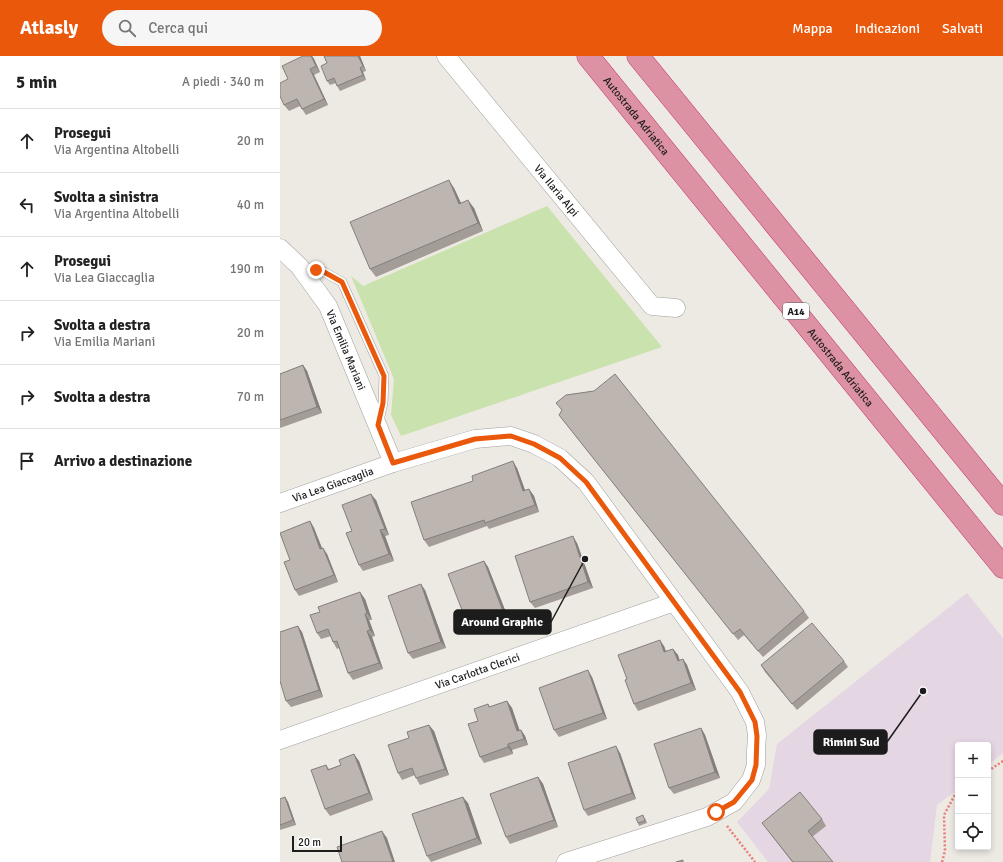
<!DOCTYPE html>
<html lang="it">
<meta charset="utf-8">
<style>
body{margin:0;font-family:Signika,sans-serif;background:#f6f6f6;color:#222}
.controls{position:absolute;right:12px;bottom:12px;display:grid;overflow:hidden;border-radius:4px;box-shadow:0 2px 6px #0003}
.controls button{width:36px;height:36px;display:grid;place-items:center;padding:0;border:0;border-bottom:1px solid #e0e0e0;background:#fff;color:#222;font:20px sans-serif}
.scale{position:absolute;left:12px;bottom:10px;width:50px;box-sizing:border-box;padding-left:4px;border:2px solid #1c1c1c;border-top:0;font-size:11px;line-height:14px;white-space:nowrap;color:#1c1c1c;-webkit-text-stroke:3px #fff;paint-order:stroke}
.stop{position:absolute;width:12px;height:12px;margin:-9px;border:3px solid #ea580c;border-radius:50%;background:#fff}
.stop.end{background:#ea580c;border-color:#fff;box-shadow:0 1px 4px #0008}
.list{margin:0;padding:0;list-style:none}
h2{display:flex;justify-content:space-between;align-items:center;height:52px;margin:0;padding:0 16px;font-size:17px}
h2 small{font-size:13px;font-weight:400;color:#767676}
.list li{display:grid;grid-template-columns:26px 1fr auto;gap:12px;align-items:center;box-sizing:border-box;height:64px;padding:0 16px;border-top:1px solid #e0e0e0}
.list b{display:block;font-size:15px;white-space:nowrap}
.list p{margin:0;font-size:13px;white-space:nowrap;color:#767676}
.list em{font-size:13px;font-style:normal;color:#767676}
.icon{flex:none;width:22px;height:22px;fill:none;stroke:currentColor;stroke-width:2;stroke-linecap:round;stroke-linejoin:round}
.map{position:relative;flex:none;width:723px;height:806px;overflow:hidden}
header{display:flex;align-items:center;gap:24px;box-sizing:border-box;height:56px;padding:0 20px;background:#ea580c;color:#fff}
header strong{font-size:19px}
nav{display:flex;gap:22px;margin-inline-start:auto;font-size:14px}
.search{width:280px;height:36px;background:#f6f6f6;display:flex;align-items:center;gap:10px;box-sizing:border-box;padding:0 14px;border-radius:22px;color:#767676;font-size:15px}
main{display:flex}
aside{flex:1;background:#fff}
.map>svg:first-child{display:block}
</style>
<header>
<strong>Atlasly</strong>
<div class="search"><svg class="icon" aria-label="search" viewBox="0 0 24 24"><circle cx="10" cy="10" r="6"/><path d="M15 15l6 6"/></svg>Cerca qui</div>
<nav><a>Mappa</a><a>Indicazioni</a><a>Salvati</a></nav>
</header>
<main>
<aside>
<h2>5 min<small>A piedi · 340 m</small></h2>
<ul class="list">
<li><svg class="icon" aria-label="ahead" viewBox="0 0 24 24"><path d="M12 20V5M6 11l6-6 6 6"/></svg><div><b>Prosegui</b><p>Via Argentina Altobelli</p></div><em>20 m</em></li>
<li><svg class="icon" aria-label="left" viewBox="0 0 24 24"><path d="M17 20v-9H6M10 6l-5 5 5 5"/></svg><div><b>Svolta a sinistra</b><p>Via Argentina Altobelli</p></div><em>40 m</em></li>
<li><svg class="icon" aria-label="ahead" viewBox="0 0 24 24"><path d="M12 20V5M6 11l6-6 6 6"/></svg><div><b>Prosegui</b><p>Via Lea Giaccaglia</p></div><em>190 m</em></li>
<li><svg class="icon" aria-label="right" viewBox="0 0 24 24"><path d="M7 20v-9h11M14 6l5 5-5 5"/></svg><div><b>Svolta a destra</b><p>Via Emilia Mariani</p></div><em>20 m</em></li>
<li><svg class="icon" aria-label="right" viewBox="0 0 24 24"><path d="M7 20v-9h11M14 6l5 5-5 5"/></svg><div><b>Svolta a destra</b></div><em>70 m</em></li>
<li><svg class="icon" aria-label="arrive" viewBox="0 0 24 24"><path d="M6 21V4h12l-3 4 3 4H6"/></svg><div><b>Arrivo a destinazione</b></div></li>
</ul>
</aside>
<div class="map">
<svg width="723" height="806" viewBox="0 0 723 806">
<rect width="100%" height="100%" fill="#ede9e3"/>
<path fill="#e5d6e3" d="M687 537 723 582V697L708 709V689H678V733L657 749 650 806H488L457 766 489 733 497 688Z"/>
<path fill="#cae2ad" d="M267 150 382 291 121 380 111 359 114 323 71 220 83 230Z"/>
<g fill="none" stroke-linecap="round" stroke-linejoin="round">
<g stroke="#a0a0a0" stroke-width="10">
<path id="lane" d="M21 210 44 216 62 226 104 320 103 347 99 365"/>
</g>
<g stroke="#a0a0a0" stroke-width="19">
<g id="street">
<path id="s1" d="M166 0 372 250 396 252"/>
<path id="s2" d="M0 192 19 210 48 250 113 407"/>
<path id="s3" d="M0 447 113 407 195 383 231 380 254 388 280 402 306 426 460 636 475 666 477 679 476 695V709L471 724 454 746 427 761 286 806"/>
<path id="s4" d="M0 684 394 546"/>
</g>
</g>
<g stroke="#c6356f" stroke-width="23">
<g id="highway">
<path id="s5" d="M308 0 723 511"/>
<path d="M358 0 723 448"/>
</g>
</g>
<path stroke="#ec7b75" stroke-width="2.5" stroke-dasharray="2 2" stroke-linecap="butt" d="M708 715 723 705
M447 770 475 806
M662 806 665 795 664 759 676 737 678 735"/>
<use href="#lane" stroke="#fff" stroke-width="9"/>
<use href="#street" stroke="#fff" stroke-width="18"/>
<use href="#highway" stroke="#dd92a4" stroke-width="22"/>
</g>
<path fill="#a39c97" d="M23 0H32L34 3 40 16 34 19 48 49 26 59 20 50 9 55 4 49 8 23Z
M44 0H80L86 15 83 16 86 24 60 35 57 30 56 27 50 29 47 25V7Z
M174 132 181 147 194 152 203 175 96 221 90 213Z
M23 309 27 315 42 357 0 372V318Z
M279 359 524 555 529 562 483 601 464 579 458 584Z
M237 412 245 435 249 433 254 440 259 456 209 473 207 470 149 491 144 484 193 425Z
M96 444 109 479 105 480 114 505 83 515 79 509 72 475Z
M30 465 34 472 42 492H43L47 498 58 526 19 540 15 534 10 504Z
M297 487 313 532 255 552 250 546Z
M204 505 208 511 229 564 193 578 189 572Z
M145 534 166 592 133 603 128 597Z
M85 543 92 564H89L95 580 92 581 103 613 73 624 68 617 59 592 57 593 53 586 51 580 41 583 37 577Z
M22 576 43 641 11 651 6 645Z
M384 590 386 595 393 593 398 599 399 604 403 603 407 609 416 634 358 655 354 648 347 623Z
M564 605 568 611 517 654 485 616 481 609Z
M312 621 327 663 279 681 274 674Z
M227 645 232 652 239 675 241 674 245 680 248 689 232 694 233 698 204 707 200 701 198 665 208 648 210 651Z
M421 672 425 679 440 722 394 738 389 732Z
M154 675 169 719 140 729 136 722 135 719 122 724 118 717Z
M340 697 356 743 308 760 304 754Z
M79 705 93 744 50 760 45 753 46 709 49 713 61 709Z
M258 721 263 728 278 771 230 788 226 781Z
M5 741 8 746 16 769 0 774V743Z
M188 747 202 788 151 806 147 800Z
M365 762 367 767 359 770 358 767Z
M542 763 546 770 532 781 553 806H512L482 767Z"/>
<path fill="#847f7b" d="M31 0H32L34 3 40 16 36 10Z
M78 0H80L86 15 83 10Z
M80 12 83 16 86 24 83 19Z
M30 13 34 19 48 49 44 43Z
M169 124 174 132 185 156 179 148Z
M188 144 194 152 203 175 198 167Z
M23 309 27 315 42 357 37 351Z
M233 405 237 412 248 442 243 435Z
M249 433 254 440 259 456 255 449Z
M91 438 96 444 109 479 105 473Z
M30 465 34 472 45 500 40 493Z
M100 474 105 480 114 505 109 498Z
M293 480 297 487 313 532 308 526Z
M43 492 47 498 58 526 54 519Z
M204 505 208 511 229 564 224 558Z
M141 528 145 534 166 592 161 586Z
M80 536 85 543 92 564 87 557Z
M85 558 89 564 95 580 90 574Z
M18 570 22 576 43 641 39 634Z
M87 575 92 581 103 613 99 607Z
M380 584 384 590 388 602 384 596Z
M393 593 398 599 402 611 398 605Z
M403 603 407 609 416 634 411 627Z
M308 614 312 621 327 663 323 657Z
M227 645 232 652 242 681 237 675Z
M149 669 154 675 169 719 165 713Z
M421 672 425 679 440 722 435 716Z
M241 674 245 680 248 689 244 683Z
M228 688 232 694 233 698 228 691Z
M336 690 340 697 356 743 352 737Z
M74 698 79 705 93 744 89 737Z
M258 721 263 728 278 771 274 764Z
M5 741 8 746 16 769 13 764Z
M183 741 188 747 202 788 197 782Z
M102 775 107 782 115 806H113Z"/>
<path fill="#bdb5b0" stroke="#847f7b" d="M23 0H31L36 10 30 13 44 43 22 53 17 43 4 49 0 40V27L8 23 2 10Z
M44 0H78L83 10 80 12 83 19 57 30 54 22 47 25 41 10 47 7Z
M169 124 179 148 188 144 198 167 90 213 70 166Z
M23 309 37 351 0 364V318Z
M335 318 524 555 478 595 460 573 453 578 279 359 282 354 276 347 286 339 314 335Z
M233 405 243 435 249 433 255 449 205 467 204 464 144 484 131 446 193 425 192 420Z
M91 438 105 473 100 474 109 498 79 509 66 477 72 475 62 449Z
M30 465 40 493 43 492 54 519 15 534 4 506 10 504 0 477Z
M293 480 308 526 250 546 235 500Z
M204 505 224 558 189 572 168 518Z
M141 528 161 586 128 597 108 540Z
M80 536 87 557 85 558 90 574 87 575 99 607 68 617 57 585 53 586 48 573 37 577 30 559 40 556 38 551Z
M532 567 564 605 512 648 481 609Z
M18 570 39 634 6 645 0 625V576Z
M380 584 384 596 393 593 398 605 403 603 411 627 354 648 345 624 347 623 338 599Z
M308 614 323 657 274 674 259 632Z
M227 645 237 675 241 674 244 683 228 688V691L200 701 188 668 198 665 194 653 208 648 209 651Z
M149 669 165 713 136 722 132 712 118 717 108 689 129 682 127 676Z
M421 672 435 716 389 732 374 688Z
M336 690 352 737 304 754 288 707Z
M74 698 89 737 45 753 31 714 46 709 48 714 61 709 59 704Z
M258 721 274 764 226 781 210 738Z
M520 736 542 763 528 775 553 806H513L482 767Z
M5 741 13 764 0 769V743Z
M183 741 197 782 147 800 132 758Z
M363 759 365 765 358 767 356 762Z
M102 775 113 806H62L57 791Z
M403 804V806H396Z"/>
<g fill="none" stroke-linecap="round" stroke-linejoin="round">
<path stroke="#ea580c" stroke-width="5" d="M36 214 44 216 62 226 104 320 103 347 98 369 113 407 195 383 231 380 254 388 280 402 306 426 460 636 475 666 477 680 476 709 472 724 454 746 436 756"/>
</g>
<g text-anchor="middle" stroke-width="4" stroke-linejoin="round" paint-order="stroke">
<rect fill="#fff" stroke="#606060" stroke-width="1" x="503" y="247" width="26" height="16" rx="3"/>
<g font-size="10" font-weight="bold" fill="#1c1c1c">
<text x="516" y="259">A14</text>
</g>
<g font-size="11" fill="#1c1c1c" stroke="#fff">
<text dy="4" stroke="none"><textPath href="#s5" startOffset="77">Autostrada Adriatica</textPath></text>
<text dy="4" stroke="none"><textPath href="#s1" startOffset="174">Via Ilaria Alpi</textPath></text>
<text dy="4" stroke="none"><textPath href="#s2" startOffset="123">Via Emilia Mariani</textPath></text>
<text dy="4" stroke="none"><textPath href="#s5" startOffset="401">Autostrada Adriatica</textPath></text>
<text dy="4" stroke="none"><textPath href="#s3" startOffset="56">Via Lea Giaccaglia</textPath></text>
<text dy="4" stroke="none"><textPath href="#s4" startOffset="209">Via Carlotta Clerici</textPath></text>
</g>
</g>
<path fill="none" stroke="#1c1c1c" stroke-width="1.5" d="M305 503L271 566M643 635L607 686"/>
<g fill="#1c1c1c" stroke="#fff" stroke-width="1.5">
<circle cx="305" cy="503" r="4"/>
<circle cx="643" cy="635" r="4"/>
</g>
<g fill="#1c1c1c" stroke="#1c1c1c" stroke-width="1.5">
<rect x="174" y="554" width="97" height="24" rx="4"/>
<rect x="534" y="674" width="73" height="24" rx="4"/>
</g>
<g font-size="12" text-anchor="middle" font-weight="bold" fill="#fff">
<text x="222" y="570">Around Graphic</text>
<text x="571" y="690">Rimini Sud</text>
</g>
</svg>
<div class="controls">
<button>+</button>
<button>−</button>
<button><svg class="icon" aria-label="locate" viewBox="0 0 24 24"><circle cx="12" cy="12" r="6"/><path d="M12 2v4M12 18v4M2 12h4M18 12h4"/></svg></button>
</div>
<div class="scale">20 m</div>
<div class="stop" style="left:436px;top:756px"></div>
<div class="stop end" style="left:36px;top:214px"></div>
</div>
</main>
